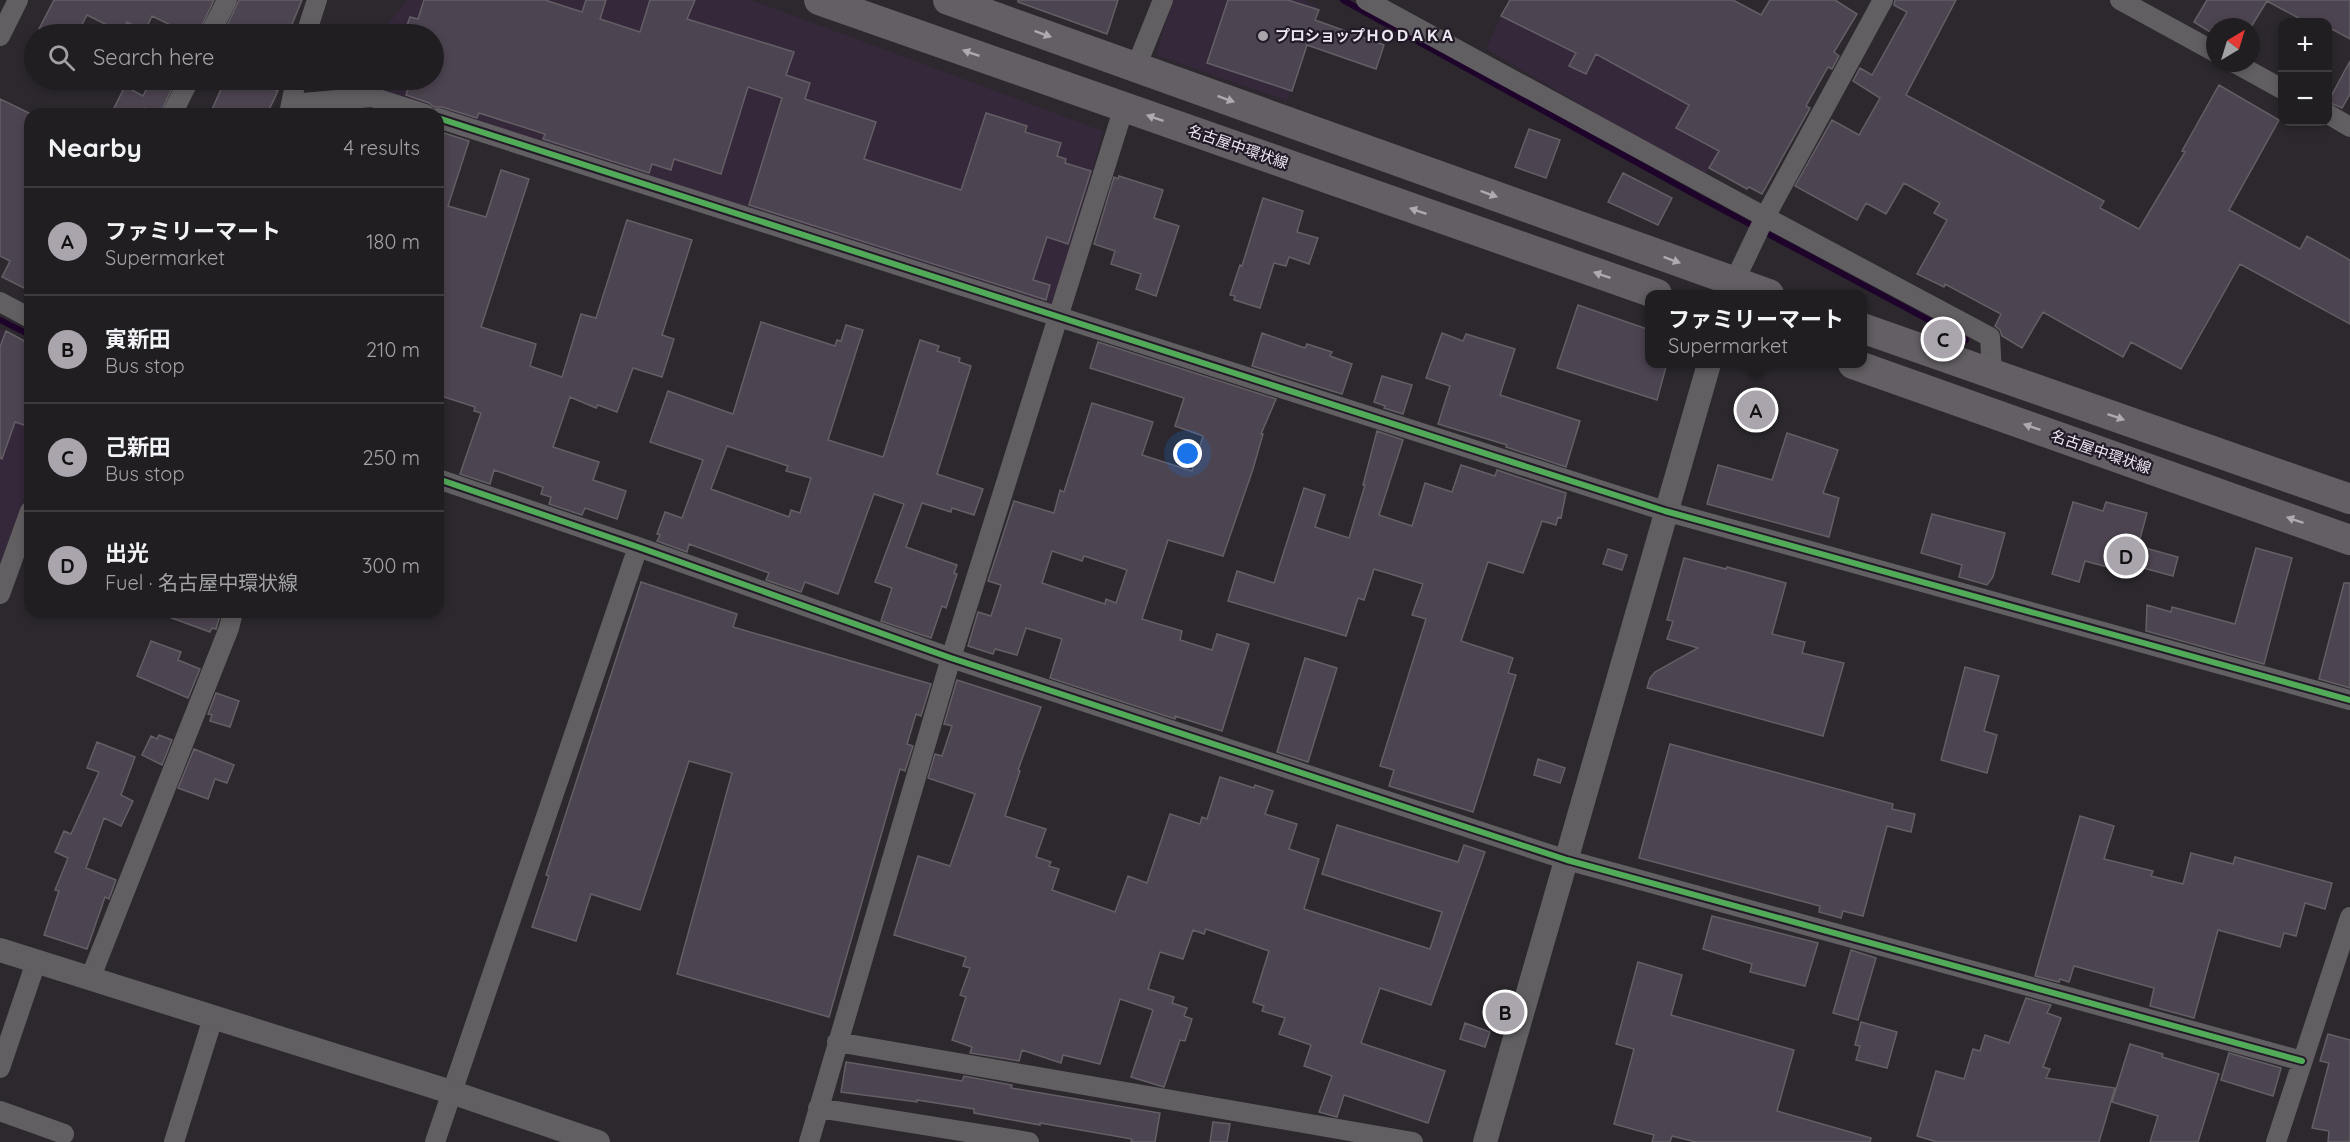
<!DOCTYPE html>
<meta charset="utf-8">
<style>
body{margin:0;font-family:Quicksand,"Noto Sans JP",sans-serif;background:#2d2b2f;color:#f1f3f6}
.controls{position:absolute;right:18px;top:18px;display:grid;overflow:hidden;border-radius:12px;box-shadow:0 3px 9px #0003}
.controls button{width:54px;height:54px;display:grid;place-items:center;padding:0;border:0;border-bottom:2px solid #3e3c40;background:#211e22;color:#f1f3f6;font:30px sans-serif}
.compass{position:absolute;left:2206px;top:18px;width:54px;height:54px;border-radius:50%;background:#211e22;box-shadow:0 3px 9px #0003;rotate:38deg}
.you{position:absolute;left:1188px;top:454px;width:21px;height:21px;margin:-15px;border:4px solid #fff;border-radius:50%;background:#1a73e8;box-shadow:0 0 0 9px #1a73e833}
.badge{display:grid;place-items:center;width:39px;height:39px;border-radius:50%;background:#aaa5ad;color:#111;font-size:20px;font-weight:700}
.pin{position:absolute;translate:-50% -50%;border:3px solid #fff;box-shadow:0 2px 6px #0006}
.popup{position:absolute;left:1645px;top:290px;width:222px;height:78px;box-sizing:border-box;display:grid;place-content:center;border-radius:12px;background:#211e22;filter:drop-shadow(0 2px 4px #0005);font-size:20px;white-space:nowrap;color:#a2a2a5}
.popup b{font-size:22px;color:#f1f3f6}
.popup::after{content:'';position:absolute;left:50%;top:100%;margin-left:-12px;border:12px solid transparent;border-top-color:#211e22}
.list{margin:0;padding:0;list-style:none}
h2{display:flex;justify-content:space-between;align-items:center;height:78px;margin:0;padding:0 24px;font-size:26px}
h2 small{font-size:20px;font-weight:400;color:#a2a2a5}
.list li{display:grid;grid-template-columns:39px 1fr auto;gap:18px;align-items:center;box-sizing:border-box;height:108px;padding:0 24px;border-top:2px solid #3e3c40}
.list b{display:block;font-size:22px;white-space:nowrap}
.list p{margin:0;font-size:20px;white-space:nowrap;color:#a2a2a5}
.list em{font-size:20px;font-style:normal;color:#a2a2a5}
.icon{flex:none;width:33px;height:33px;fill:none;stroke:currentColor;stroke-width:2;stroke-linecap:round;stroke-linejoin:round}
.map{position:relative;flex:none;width:2350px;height:1142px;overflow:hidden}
.search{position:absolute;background:#211e22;box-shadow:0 3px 9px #0003;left:24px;top:24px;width:420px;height:66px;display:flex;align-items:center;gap:15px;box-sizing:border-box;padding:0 21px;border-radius:33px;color:#a2a2a5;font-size:22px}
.panel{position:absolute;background:#211e22;box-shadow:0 3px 9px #0003;left:24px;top:108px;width:420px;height:510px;border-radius:18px}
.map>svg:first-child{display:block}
</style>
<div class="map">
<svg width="2350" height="1142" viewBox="0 0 2350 1142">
<rect width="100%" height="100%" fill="#2c282e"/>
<path fill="#34283a" d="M407 0H751L1103 131 1056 307 368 95 371 80H434V34H380Z
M1173 0H1305L1320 9 1287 101 1156 55Z
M1508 0H1733L1784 27 1704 177 1486 49Z
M0 329 30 344V481L0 565Z"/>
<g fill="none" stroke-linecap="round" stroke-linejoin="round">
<path stroke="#1e042a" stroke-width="6" d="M1343 0 1701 198 1966 340
M0 320 30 335"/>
</g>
<path fill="#4c4450" stroke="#635f65" stroke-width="1.5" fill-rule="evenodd" d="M54 0H214L198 34H189L152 16 145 31 127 22 121 32 87 15 77 34H50L39 29Z
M239 0H302L288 34H223Z
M424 0H545L582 12 586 0H606L600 19 640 32 650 0H695L687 19 794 52 786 75 810 83 805 99 876 122 864 159 961 190 986 113 1027 126 1025 132 1061 143 1057 156 1066 159 1065 163 1091 171 1068 244 1047 237 1033 280 1050 285 1046 300 749 205 782 98 748 87 721 174 674 159 671 170 652 164 649 173 543 139 545 134 479 113 477 118 442 107H434L429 103 406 95 411 80H434V34H404L410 17 418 19Z
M1018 0H1118L1107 34 1018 2Z
M1228 0H1288L1319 10 1315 20 1384 45 1376 69 1307 45 1292 91 1207 63Z
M1510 0H1733L1761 15 1770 0H1835L1857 14 1834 52 1839 56 1832 69 1828 67 1806 106 1810 108 1762 194 1749 187 1747 189 1709 168 1719 151 1676 128 1689 105 1596 54 1586 74 1569 66 1576 53 1501 16Z
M1895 0H1956L1906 95 2104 201 2100 208 2139 229 2185 152 2182 151 2219 85 2279 120 2229 210 2300 249 2307 236 2350 260V324L2240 264 2181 369 2131 342 2123 357 2043 312 2022 348 2002 336 2000 330 1995 326 2001 314 1945 284 1944 287 1917 274 1947 220 1934 213 1940 203 1904 183 1886 214 1866 203 1857 220 1795 186 1832 120 1859 135 1880 98 1853 81 1860 68 1872 75 1907 12 1894 5Z
M2207 0H2350V39L2328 27V22H2306L2267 1 2251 27H2213L2210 32 2194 22Z
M2350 61V94L2342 108 2328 102Z
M151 80H176L160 114 145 108 141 114H111L125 86 143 96Z
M225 80H252L278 91 267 114H210Z
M0 99 31 114 30 291 2 277 10 261 0 256Z
M1529 129 1560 140 1546 178 1515 167Z
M438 131 469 141 448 206 486 217 501 170 529 179 481 327 536 344 530 366 562 377 581 314 596 318 627 220 692 240 662 335 674 339 662 377 633 368 617 412 598 405 596 408 570 397 553 447 599 462 593 480 626 491 617 519 585 508 582 515 549 504 551 497 541 494 543 487 494 470 490 484 460 474 481 413 474 411 475 407 438 395Z
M1623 173 1672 198 1658 225 1608 202Z
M1119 176 1163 190 1154 218 1179 226 1156 296 1136 289 1141 274 1111 264 1115 251 1094 244 1114 177 1118 179Z
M1263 198 1303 211 1297 232 1318 238 1309 264 1289 257 1286 266 1274 263 1260 308 1234 300 1235 296 1230 295 1240 265 1242 266Z
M1578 305 1650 330V363H1667L1657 400 1557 368Z
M761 322 835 346 837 340 841 341 846 325 863 330 828 440 883 457 920 340 939 346 937 351 960 358 959 362 971 366 937 474 983 489 974 515 952 508 951 512 922 503 906 547 957 565 954 573 957 574 946 608 942 606 931 638 881 621 892 588 875 582 904 504 874 494 838 594 805 582 801 592 766 580 769 573 689 544 687 552 657 541 660 535 657 534 665 512 682 518 703 460 650 442 668 391 733 414ZM727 446 788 466 786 471 811 478 800 513 791 510 789 517 711 489Z
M6 331 30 344V427L15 422 2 459 0 458V347Z
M1262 333 1305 348 1307 344 1332 352 1330 356 1352 364 1342 394 1252 366Z
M1442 333 1463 341 1466 334 1515 349 1500 395 1580 421 1566 467 1506 447 1507 445 1438 424 1450 386 1426 378Z
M1098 342 1276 399 1261 434H1263L1253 469 1223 556 1168 540 1142 619 1182 631 1180 640 1212 650 1217 634 1249 644 1222 731 1175 716V719L1050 678 1062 639 1026 628 1017 655 995 649 993 654 968 646 978 612 991 616 1001 585 988 581 1014 501 1054 513 1060 490 1064 492 1092 403 1153 422 1142 455 1192 471 1203 436 1175 426 1184 398 1090 368ZM1052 551 1082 561 1084 556 1127 570 1116 603 1106 599 1105 604 1042 583Z
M1382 376 1412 385 1403 414 1384 408 1385 406 1374 402Z
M1377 431 1403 440 1379 515 1412 526 1425 483 1452 492 1461 465 1495 476 1497 470 1566 493 1561 518 1558 517 1556 525 1542 521 1523 573 1488 562 1461 641 1513 658 1508 673 1516 675 1473 812 1389 786 1394 770 1380 766 1426 619 1412 615 1423 584 1374 569 1364 600 1358 598 1346 636 1228 601 1237 571 1274 583 1304 488 1325 495 1315 527 1349 538 1365 485H1363Z
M1787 433 1838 450 1823 493 1839 498 1829 537 1707 504 1718 465 1772 480Z
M2073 502 2103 511 2106 502 2147 513 2138 546 2178 557 2173 576 2136 566 2134 574 2085 561 2079 582 2052 574Z
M1932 514 2005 533 1993 577 1987 585 1959 577 1962 565 1921 553Z
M2256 548 2292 558 2264 664 2146 631 2147 605 2171 612 2172 607 2235 624Z
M1608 549 1627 555 1622 570 1603 564Z
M1684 558 1726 569 1727 567 1786 583 1772 634 1805 642 1802 653 1844 663 1823 736 1647 688 1650 678 1655 672 1698 648 1667 639 1673 621 1667 620Z
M641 582 737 614 733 627 931 684 921 716 916 714 907 744 913 746 905 771 900 769 829 1017 677 974 732 773 689 761 640 910 591 894 576 941 532 927 549 876 546 875Z
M2344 583H2350V688L2319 679Z
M162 612H221L216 629 212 628 210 632 161 614Z
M151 641 181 652 178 660 200 669 188 698 137 676Z
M1305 658 1337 668 1308 762 1277 752Z
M1965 667 1999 676 1984 731 1997 735 1987 773 1941 760Z
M957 680 1041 707 1018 770 1020 771 1005 816 1046 829 1036 857 1051 862 1049 866 1059 869 1052 890 1115 912 1128 876 1147 883 1170 814 1200 824 1202 817 1207 819 1220 777 1254 788 1255 785 1273 791 1265 814 1297 824 1289 849 1319 859 1304 909 1430 949 1442 912 1322 874 1337 825 1458 862 1464 845 1485 852 1431 1005 1380 988 1361 1043 1445 1071 1428 1123 1344 1095 1337 1117 1319 1112 1332 1076 1304 1066 1311 1045 1279 1034 1285 1018 1262 1011 1264 1006 1253 1002 1269 951 1206 929 1204 934 1193 930 1183 959 1160 952 1148 989 1174 997 1172 1003 1187 1008 1184 1016 1192 1019 1185 1041 1180 1040 1164 1087 1131 1077 1153 1010 1120 999 1100 1064 1063 1055 1061 1063 1022 1050 1019 1061 970 1053 972 1047 952 1040 966 997 960 995 970 968 963 966 966 957 894 935 918 856 950 866 975 794 928 778 935 754 942 756 952 726 944 724Z
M216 693 239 701 230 727 210 721 212 715 208 714Z
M159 735 172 740 162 765 142 755 151 736 157 739Z
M97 742 135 757 121 795 133 801 121 826 104 818 86 868 116 880 109 899 105 897 87 949 44 935 59 891 55 890 68 858 55 852 64 831 71 834 99 772 87 768Z
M1670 744 1893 804 1892 809 1915 814 1911 832 1887 826 1863 916 1843 911 1841 918 1819 912 1820 906 1639 858Z
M194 749 234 765 227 783 215 779 208 799 178 788Z
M1538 759 1565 768 1560 783 1534 775Z
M2080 816 2114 826 2104 859 2153 871 2151 876 2183 884 2191 853 2233 864 2235 857 2332 883 2325 909 2305 903 2296 936 2284 933 2280 947 2218 930 2194 1018 2150 1006 2154 988 2074 966 2069 982 2060 979 2059 982 2035 976Z
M1712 916 1818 943 1805 986 1750 972 1752 964 1703 949Z
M1851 950 1876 958 1858 1020 1833 1013Z
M1638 962 1682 975 1671 1015 1794 1050 1777 1111 1871 1138 1870 1142H1696L1672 1136 1670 1142H1652L1654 1135 1614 1124 1634 1049 1616 1044Z
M2026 998 2051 1005 2047 1013 2061 1018 2043 1067 2050 1069 2046 1078 2115 1088 2099 1142H1937L1917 1136 1936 1071 1964 1079 1973 1049 1980 1051 1985 1035 2009 1043Z
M1861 1022 1897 1032 1887 1068 1856 1060 1860 1046 1855 1045Z
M1465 1023 1490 1032 1485 1047 1460 1039Z
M2328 1034 2350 1040V1142H2328L2329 1131 2312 1128 2329 1063 2320 1061Z
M2130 1044 2163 1054 2162 1057 2219 1074 2198 1142H2150L2158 1116 2112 1102Z
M2229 1053 2281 1068 2273 1096 2221 1080Z
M846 1062 962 1081 964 1076 1012 1085 1011 1088 1160 1113 1155 1142H1131L1132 1139 1040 1123V1125L974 1113V1109L917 1100V1102L841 1092Z
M1213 1122 1230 1124 1227 1142H1210Z"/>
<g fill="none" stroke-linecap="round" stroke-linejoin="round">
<path stroke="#615f62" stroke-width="20" d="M1366 0 1765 217 1990 337 1992 373
M2120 0 2215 52
M210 34 227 0
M306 34 317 0
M0 36 18 0
M2235 63 2282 89
M1136 67 1163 0
M291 104 372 97 425 114
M172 114 189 80
M289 114 296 80
M2328 114 2350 127
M438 118 1665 511 2350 700
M1734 282 1765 217 1883 0
M0 302 30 318
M438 479 638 547 951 658 1567 860 2302 1061
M0 594 30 511
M90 979 229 628 233 612
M837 1042 1413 1142
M0 1068 36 962
M818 1108 1029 1142
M0 1111 64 1134
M174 1142 213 1018
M435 1142 638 547
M809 1142 951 658 1124 107
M2276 1142 2350 917"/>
<path stroke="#615f62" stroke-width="24" d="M0 950 451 1092 598 1142
M1485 1142 1709 364"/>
<path stroke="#635f64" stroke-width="30" d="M819 0 1657 294
M948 0 1769 294
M1862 328 2350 499
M1853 364 2350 540"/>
<g stroke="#231a28" stroke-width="10">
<path id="cycleway" d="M438 118 1665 511 2350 700
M438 479 638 547 951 658 1567 860 2302 1061"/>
</g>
<use href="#cycleway" stroke="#51ab58" stroke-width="6"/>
</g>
<defs><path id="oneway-solid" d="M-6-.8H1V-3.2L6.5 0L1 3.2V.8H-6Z" transform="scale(1.5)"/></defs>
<g fill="#afaab2">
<use href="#oneway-solid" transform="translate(1043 34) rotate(20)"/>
<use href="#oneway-solid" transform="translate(971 53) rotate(-161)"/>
<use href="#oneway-solid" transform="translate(1226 99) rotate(20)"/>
<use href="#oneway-solid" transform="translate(1155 118) rotate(-161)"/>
<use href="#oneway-solid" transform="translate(1489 194) rotate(20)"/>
<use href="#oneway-solid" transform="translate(1418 211) rotate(-161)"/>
<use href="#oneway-solid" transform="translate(1672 260) rotate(20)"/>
<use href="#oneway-solid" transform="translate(1602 275) rotate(-161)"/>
<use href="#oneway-solid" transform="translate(2116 417) rotate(19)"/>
<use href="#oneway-solid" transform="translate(2032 427) rotate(-161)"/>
<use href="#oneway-solid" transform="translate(2295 520) rotate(-161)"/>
</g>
<circle fill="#aaa5ad" stroke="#231a28" stroke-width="2" cx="1263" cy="36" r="6"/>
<g text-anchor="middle" stroke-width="4.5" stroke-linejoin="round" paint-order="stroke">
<g font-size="15" font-weight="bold" fill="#eee8f2" stroke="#231a28" text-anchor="start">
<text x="1275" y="41">プロショップＨＯＤＡＫＡ</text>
</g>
<g font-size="15" fill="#eee8f2" stroke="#231a28">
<text transform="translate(1238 147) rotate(19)" y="5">名古屋中環状線</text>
<text transform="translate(2101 452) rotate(19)" y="5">名古屋中環状線</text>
</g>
</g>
</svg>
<div class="controls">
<button>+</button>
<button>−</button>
</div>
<svg class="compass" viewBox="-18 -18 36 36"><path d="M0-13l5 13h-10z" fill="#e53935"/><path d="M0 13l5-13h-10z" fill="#a2a2a5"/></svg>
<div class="you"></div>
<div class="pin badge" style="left:1756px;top:410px">A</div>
<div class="popup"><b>ファミリーマート</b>Supermarket</div>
<div class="pin badge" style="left:1505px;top:1012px">B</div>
<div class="pin badge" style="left:1943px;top:339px">C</div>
<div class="pin badge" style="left:2126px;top:556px">D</div>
<div class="search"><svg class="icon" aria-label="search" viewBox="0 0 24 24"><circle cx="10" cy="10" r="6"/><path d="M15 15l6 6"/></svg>Search here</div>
<section class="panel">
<h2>Nearby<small>4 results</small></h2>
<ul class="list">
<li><span class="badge">A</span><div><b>ファミリーマート</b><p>Supermarket</p></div><em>180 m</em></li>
<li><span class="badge">B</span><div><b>寅新田</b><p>Bus stop</p></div><em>210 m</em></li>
<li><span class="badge">C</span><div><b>己新田</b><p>Bus stop</p></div><em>250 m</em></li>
<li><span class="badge">D</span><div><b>出光</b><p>Fuel · 名古屋中環状線</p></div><em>300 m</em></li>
</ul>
</section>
</div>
